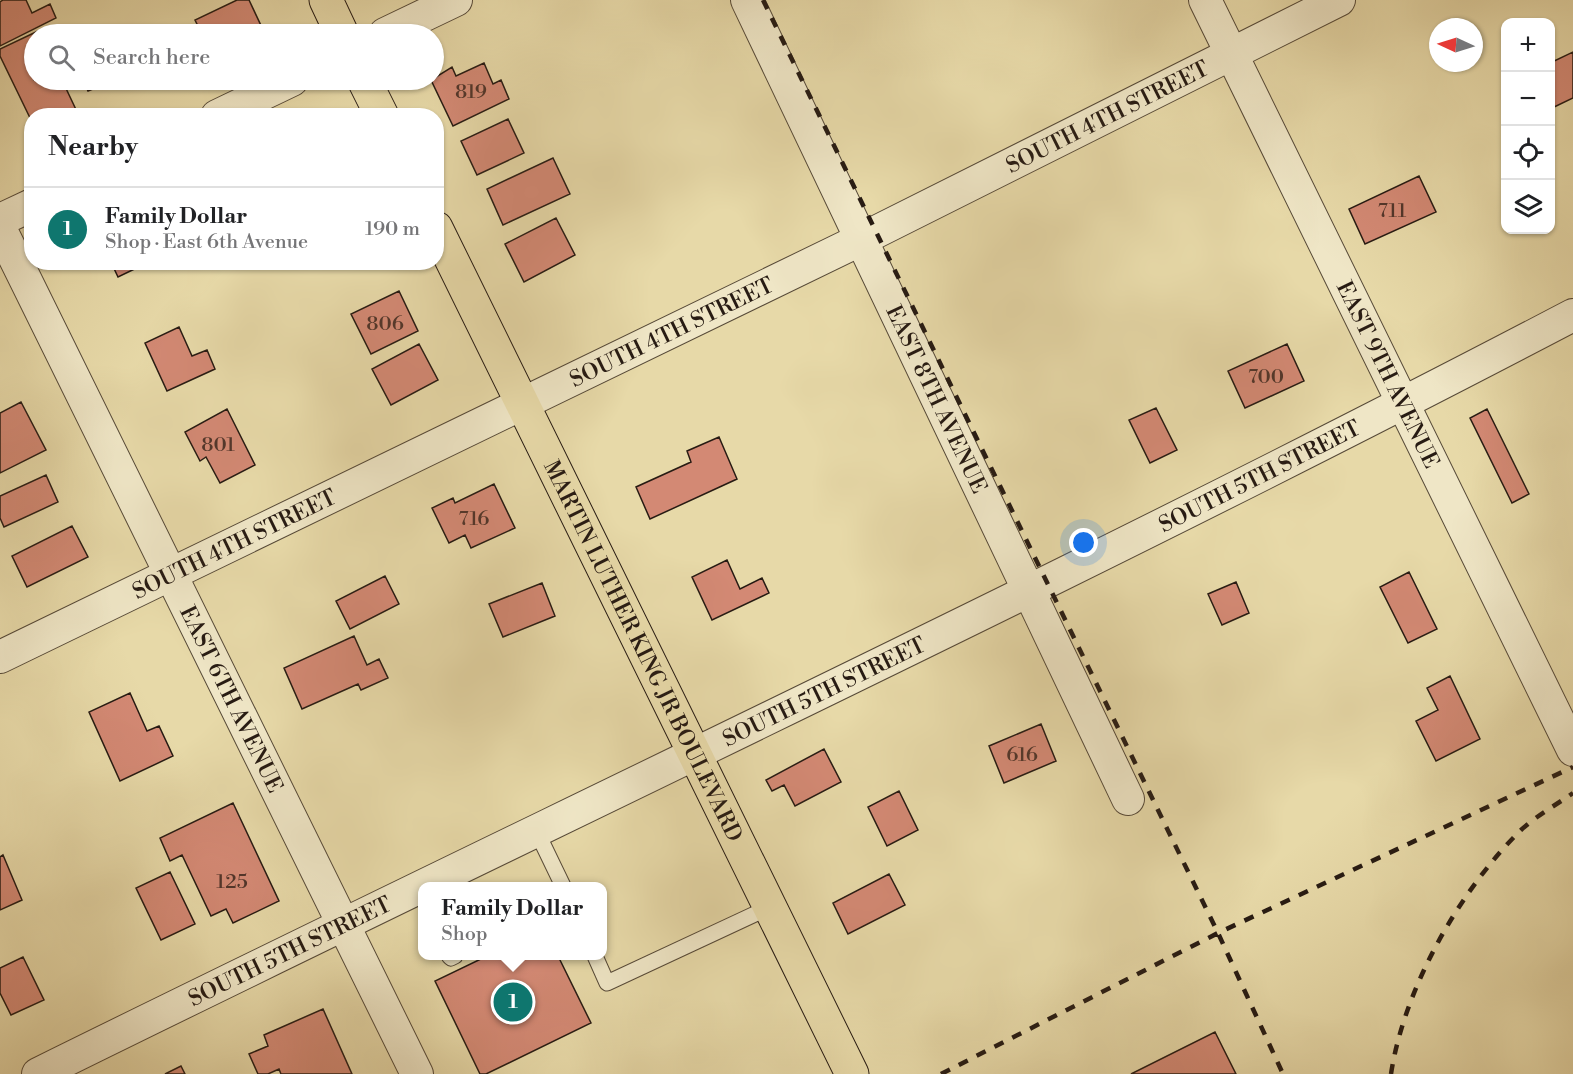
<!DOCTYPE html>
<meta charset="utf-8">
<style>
body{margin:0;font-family:"Libre Bodoni",serif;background:#f6f6f6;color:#202124}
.controls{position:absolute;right:18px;top:18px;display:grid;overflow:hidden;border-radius:12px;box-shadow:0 2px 4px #0004}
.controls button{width:54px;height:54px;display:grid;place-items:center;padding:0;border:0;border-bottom:2px solid #e0e0e0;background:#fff;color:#202124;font:30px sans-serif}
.compass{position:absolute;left:1429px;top:18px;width:54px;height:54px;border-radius:50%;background:#fff;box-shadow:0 2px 4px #0004;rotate:274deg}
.you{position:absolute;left:1084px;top:543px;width:21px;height:21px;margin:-15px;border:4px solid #fff;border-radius:50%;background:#1a73e8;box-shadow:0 0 0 9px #1a73e833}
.badge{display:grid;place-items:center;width:39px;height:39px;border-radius:50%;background:#0f766e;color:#fff;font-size:20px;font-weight:700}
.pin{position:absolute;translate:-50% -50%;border:3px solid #fff;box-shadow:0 2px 6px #0006}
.popup{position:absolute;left:418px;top:882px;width:189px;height:78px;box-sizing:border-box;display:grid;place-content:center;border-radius:12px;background:#fff;filter:drop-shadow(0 2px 4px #0005);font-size:20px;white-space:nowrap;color:#757577}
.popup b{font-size:22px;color:#202124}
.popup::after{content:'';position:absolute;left:50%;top:100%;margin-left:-12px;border:12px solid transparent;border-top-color:#fff}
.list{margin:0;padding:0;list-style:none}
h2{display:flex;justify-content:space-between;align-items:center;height:78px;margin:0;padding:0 24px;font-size:26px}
h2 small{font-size:20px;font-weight:400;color:#757577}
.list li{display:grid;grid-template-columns:39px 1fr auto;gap:18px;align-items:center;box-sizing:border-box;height:84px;padding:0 24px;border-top:2px solid #e0e0e0}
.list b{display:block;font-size:22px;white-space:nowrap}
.list p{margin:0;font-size:20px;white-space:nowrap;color:#757577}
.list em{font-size:20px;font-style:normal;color:#757577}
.icon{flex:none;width:33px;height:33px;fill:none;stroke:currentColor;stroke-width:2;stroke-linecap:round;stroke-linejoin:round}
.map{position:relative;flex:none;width:1573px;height:1074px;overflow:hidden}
.search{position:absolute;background:#fff;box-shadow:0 2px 4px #0004;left:24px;top:24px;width:420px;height:66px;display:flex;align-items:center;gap:15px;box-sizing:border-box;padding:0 21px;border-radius:33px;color:#757577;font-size:22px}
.panel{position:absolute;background:#fff;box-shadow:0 2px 4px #0004;left:24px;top:108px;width:420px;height:162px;border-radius:24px}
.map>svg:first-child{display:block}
</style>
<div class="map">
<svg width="1573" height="1074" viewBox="0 0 1573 1074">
<rect width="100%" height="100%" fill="#e7d9a8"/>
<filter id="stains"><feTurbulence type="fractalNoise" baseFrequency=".00333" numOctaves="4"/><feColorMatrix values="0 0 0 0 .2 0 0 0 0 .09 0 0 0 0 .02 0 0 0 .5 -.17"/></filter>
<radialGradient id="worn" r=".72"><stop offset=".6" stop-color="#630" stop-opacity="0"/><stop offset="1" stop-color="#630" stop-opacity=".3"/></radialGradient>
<path fill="#d38974" stroke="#271b13" stroke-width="1.5" d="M3 0H26L32 13 50 4 56 18 0 46V2Z
M237 0H249L265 34H202L195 20Z
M38 31 40 34H34V80H62L79 116H32V122L0 56V49Z
M1573 52V98L1550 109V63Z
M484 63 493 84 501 80 509 99 453 126 431 80 452 67 456 76Z
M83 80H115L88 91Z
M508 119 524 153 477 175 461 141Z
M553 158 570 194 503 225 487 189Z
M1419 176 1436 212 1365 244 1349 209Z
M556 218 575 255 524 282 505 244Z
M111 262H149L118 277Z
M399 291 418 331 371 354 351 314Z
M179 327 192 356 207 350 215 369 167 391 145 343Z
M419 344 438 380 391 405 372 369Z
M1287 344 1304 381 1245 408 1228 371Z
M21 402 46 450 0 473V413Z
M1156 408 1177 450 1150 463 1129 420Z
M227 409 255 465 220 483 206 457 200 461 185 432Z
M1487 409 1529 494 1512 503 1470 418Z
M719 437 737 479 650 519 636 487 691 462 687 451Z
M46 475 58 502 4 527 0 518V496Z
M494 484 515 528 471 548 465 535 449 543 432 508 453 498 455 503Z
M72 526 88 557 27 587 12 556Z
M727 560 740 589 762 578 769 593 712 620 692 577Z
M1409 572 1437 629 1408 643 1380 587Z
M385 576 399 604 350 629 336 601Z
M1236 582 1249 613 1222 625 1208 594Z
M542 583 555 616 503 637 489 604Z
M354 636 367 665 379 659 388 678 361 690 358 684 302 709 284 668Z
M1450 676 1480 739 1436 761 1416 721 1438 710 1427 688Z
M130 693 147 731 159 726 173 756 120 781 89 712Z
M1041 724 1056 761 1004 783 989 746Z
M824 749 841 782 795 806 784 785 772 791 766 780Z
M899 791 918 830 887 846 868 807Z
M233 803 279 901 233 923 226 909 211 916 182 855 170 861 160 838Z
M3 855 22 900 0 910V857Z
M170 872 195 924 161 940 136 888Z
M889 874 905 905 848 934 833 903Z
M487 956H558L591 1023 486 1074H480L435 981Z
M23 957 44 1000 11 1015 0 993V968Z
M323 1009 352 1074H281L279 1069 268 1074H258L249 1054 268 1046 264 1035Z
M1215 1032 1236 1074H1131Z
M181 1066 185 1074H165Z"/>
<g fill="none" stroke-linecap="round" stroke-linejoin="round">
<g stroke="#574a38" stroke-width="17">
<path id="lane" d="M536 830 563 886
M449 956 451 958 455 956
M595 956 607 983 770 907"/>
</g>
<g stroke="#574a38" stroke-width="34">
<g id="street">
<path id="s1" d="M747 0 1128 799"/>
<path id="s2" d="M1205 0 1573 750"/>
<path d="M385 34 456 0"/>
<path d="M217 116 292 80"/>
<path d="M0 220 32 205"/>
<path id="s3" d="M0 228 417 1074"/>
<path id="s4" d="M0 657 862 239 1339 0"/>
<path id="s5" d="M38 1074C550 821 1067 580 1573 315"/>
</g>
</g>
<g stroke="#271b13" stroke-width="35">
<g id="primary">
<path d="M326 0 342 34"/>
<path d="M364 80 382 116"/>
<path id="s6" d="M436 228 852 1074"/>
</g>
</g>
<use href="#lane" stroke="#efe6c6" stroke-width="15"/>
<use href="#street" stroke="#efe6c6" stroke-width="32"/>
<use href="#primary" stroke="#e7d9a8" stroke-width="33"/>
<path stroke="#271b13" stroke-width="4.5" stroke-dasharray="10 10" stroke-linecap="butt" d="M763 0 1218 933 1283 1074
M941 1074 1218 933 1573 767
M1391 1074C1404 989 1459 891 1521 830 1536 816 1556 805 1573 793"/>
</g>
<g text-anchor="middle" stroke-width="4.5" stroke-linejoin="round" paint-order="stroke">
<g font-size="20" fill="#52362b">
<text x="471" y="98">819</text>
<text x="1392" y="217">711</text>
<text x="385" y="330">806</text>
<text x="1266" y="383">700</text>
<text x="218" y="451">801</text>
<text x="474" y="525">716</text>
<text x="1022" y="761">616</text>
<text x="232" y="888">125</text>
</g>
<g font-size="22" fill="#271b13" stroke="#efe6c6">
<text dy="8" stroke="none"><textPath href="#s4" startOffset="1232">SOUTH 4TH STREET</textPath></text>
<text dy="8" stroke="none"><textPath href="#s4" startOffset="746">SOUTH 4TH STREET</textPath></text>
<text dy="8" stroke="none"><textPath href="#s2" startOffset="417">EAST 9TH AVENUE</textPath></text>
<text dy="8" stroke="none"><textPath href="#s1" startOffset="442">EAST 8TH AVENUE</textPath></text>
<text dy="8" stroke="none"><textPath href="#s5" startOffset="1360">SOUTH 5TH STREET</textPath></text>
<text dy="8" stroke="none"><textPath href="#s4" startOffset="260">SOUTH 4TH STREET</textPath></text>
<text dy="8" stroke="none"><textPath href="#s6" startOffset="471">MARTIN LUTHER KING JR BOULEVARD</textPath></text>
<text dy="8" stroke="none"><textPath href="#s5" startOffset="874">SOUTH 5TH STREET</textPath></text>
<text dy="8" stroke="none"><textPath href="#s3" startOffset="525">EAST 6TH AVENUE</textPath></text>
<text dy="8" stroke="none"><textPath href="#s5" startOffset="280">SOUTH 5TH STREET</textPath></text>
</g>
</g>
<rect width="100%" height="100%" filter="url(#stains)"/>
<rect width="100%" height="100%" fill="url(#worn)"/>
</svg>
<div class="controls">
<button>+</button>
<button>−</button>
<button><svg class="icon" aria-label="locate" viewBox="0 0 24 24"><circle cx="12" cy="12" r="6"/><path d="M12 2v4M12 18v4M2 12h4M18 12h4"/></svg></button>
<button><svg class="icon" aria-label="layers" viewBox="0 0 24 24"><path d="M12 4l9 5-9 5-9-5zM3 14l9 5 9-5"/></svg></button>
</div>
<svg class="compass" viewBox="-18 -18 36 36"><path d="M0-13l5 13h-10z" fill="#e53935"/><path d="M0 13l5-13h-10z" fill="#757577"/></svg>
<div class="you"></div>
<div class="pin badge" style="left:513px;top:1002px">1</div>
<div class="popup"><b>Family Dollar</b>Shop</div>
<div class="search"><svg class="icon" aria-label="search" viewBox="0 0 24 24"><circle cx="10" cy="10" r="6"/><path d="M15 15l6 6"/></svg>Search here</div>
<section class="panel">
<h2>Nearby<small></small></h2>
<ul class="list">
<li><span class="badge">1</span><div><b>Family Dollar</b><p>Shop · East 6th Avenue</p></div><em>190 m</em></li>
</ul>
</section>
</div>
